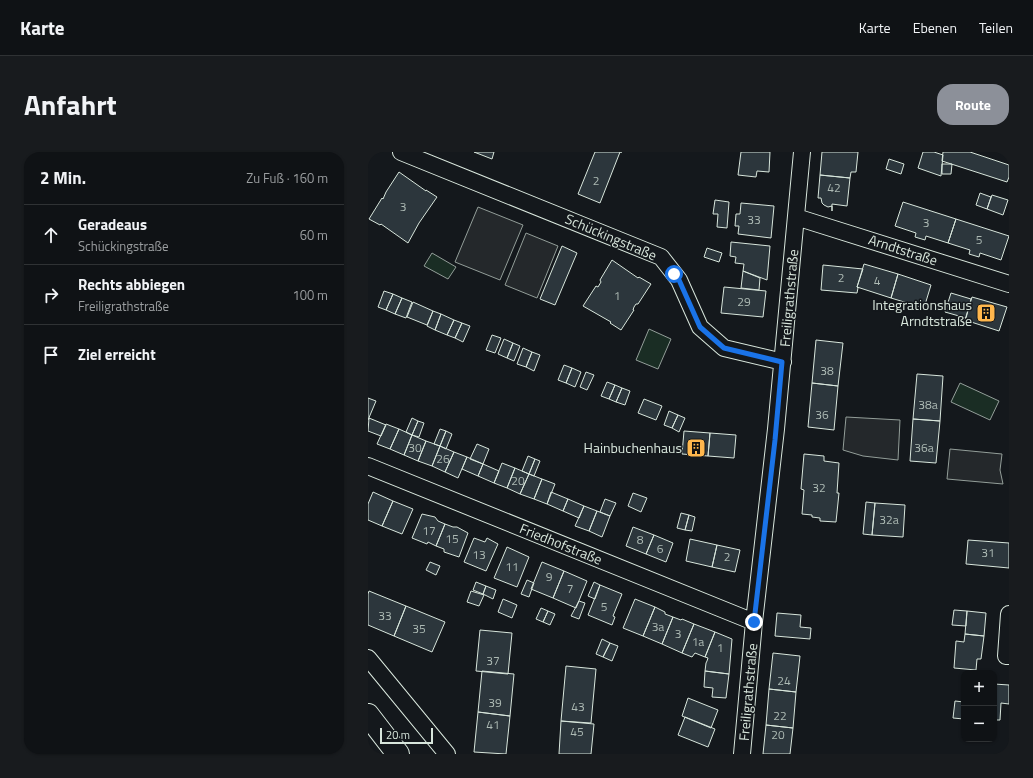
<!DOCTYPE html>
<html lang="de">
<meta charset="utf-8">
<style>
body{margin:0;font-family:"Titillium Web",sans-serif;background:#181b1e;color:#f1f3f6}
.controls{position:absolute;right:12px;bottom:12px;display:grid;overflow:hidden;border-radius:8px;box-shadow:0 1px 3px #0004}
.controls button{width:36px;height:36px;display:grid;place-items:center;padding:0;border:0;border-bottom:1px solid #2f3234;background:#0f1215;color:#f1f3f6;font:20px sans-serif}
.scale{position:absolute;left:12px;bottom:10px;width:53px;box-sizing:border-box;padding-left:4px;border:2px solid #d8e6dc;border-top:0;font-size:11px;line-height:14px;white-space:nowrap;color:#d8e6dc;-webkit-text-stroke:3px #14181c;paint-order:stroke}
.stop{position:absolute;width:12px;height:12px;margin:-9px;border:3px solid #1a73e8;border-radius:50%;background:#fff}
.stop.end{background:#1a73e8;border-color:#fff;box-shadow:0 1px 4px #0008}
.list{margin:0;padding:0;list-style:none}
h2{display:flex;justify-content:space-between;align-items:center;height:52px;margin:0;padding:0 16px;font-size:17px}
h2 small{font-size:13px;font-weight:400;color:#9b9ea0}
.list li{display:grid;grid-template-columns:26px 1fr auto;gap:12px;align-items:center;box-sizing:border-box;height:60px;padding:0 16px;border-top:1px solid #2f3234}
.list b{display:block;font-size:15px;white-space:nowrap}
.list p{margin:0;font-size:13px;white-space:nowrap;color:#9b9ea0}
.list em{font-size:13px;font-style:normal;color:#9b9ea0}
.icon{flex:none;width:22px;height:22px;fill:none;stroke:currentColor;stroke-width:2;stroke-linecap:round;stroke-linejoin:round}
.map{position:relative;flex:none;width:641px;height:602px;overflow:hidden;border-radius:16px}
header{display:flex;align-items:center;gap:24px;box-sizing:border-box;height:56px;padding:0 20px;background:#0f1215;border-bottom:1px solid #2f3234}
header strong{font-size:19px}
nav{display:flex;gap:22px;margin-inline-start:auto;font-size:14px}
.intro{display:flex;align-items:center;justify-content:space-between;box-sizing:border-box;height:96px;padding:0 24px}
h1{margin:0;font-size:28px}
.button{padding:10px 18px;border-radius:16px;background:#8c9099;color:#fff;font-size:14px;font-weight:700}
main{display:flex;gap:24px;padding:0 24px}
aside{flex:1;background:#0f1215;border-radius:16px;box-shadow:0 1px 3px #0004}
.map>svg:first-child{display:block}
</style>
<header>
<strong>Karte</strong>
<nav><a>Karte</a><a>Ebenen</a><a>Teilen</a></nav>
</header>
<div class="intro"><h1>Anfahrt</h1><a class="button">Route</a></div>
<main>
<aside>
<h2>2 Min.<small>Zu Fuß · 160 m</small></h2>
<ul class="list">
<li><svg class="icon" aria-label="ahead" viewBox="0 0 24 24"><path d="M12 20V5M6 11l6-6 6 6"/></svg><div><b>Geradeaus</b><p>Schückingstraße</p></div><em>60 m</em></li>
<li><svg class="icon" aria-label="right" viewBox="0 0 24 24"><path d="M7 20v-9h11M14 6l5 5-5 5"/></svg><div><b>Rechts abbiegen</b><p>Freiligrathstraße</p></div><em>100 m</em></li>
<li><svg class="icon" aria-label="arrive" viewBox="0 0 24 24"><path d="M6 21V4h12l-3 4 3 4H6"/></svg><div><b>Ziel erreicht</b></div></li>
</ul>
</aside>
<div class="map">
<svg width="641" height="602" viewBox="0 0 641 602">
<rect width="100%" height="100%" fill="#14181c"/>
<path fill="#1a2d24" stroke="#939e99" d="M64 101 88 115 80 127 56 114Z
M281 177 303 187 290 217 268 208Z
M592 231 631 249 622 268 583 250Z"/>
<path fill="#24282b" stroke="#939e99" d="M110 55 155 73 132 128 87 110Z
M158 81 190 94 169 146 137 133Z
M478 265 532 268 530 308 495 304 475 298Z
M582 297 634 302 632 318 635 332 579 327Z"/>
<path fill="#2c363c" stroke="#d8e6dc" d="M106 0H126L124 7Z
M227 0H254H252L232 51 210 42Z
M373 0H402L401 20 389 19 388 25 370 23Z
M454 0H490L488 20H483L482 26 452 23Z
M555 0H566L575 3 573 24 550 16Z
M575 0H602L641 13V25L639 30 574 9Z
M521 7 536 12 533 22 518 17Z
M574 12H584L583 22H574Z
M31 20 58 39V38L69 45 51 71 40 91 13 72 12 73 1 67 14 46 15 47 18 40Z
M452 23 482 26 479 54 464 52V59V54L460 55 456 53 454 51 453 46H450Z
M612 41 623 45 619 57 608 53Z
M624 43 640 48 635 63 619 57Z
M347 48 361 50 359 76 349 75 350 62H345Z
M535 50 588 67 580 91 558 84 557 88 547 85 548 81 527 74Z
M373 51 406 54 403 86 370 82 371 74H367L368 62H372Z
M588 67 641 84 633 108 612 101 611 105 601 102 602 98 580 91Z
M363 90 402 94 399 128 375 119 376 112 367 111 368 105 362 104Z
M194 94 209 101 187 153 172 147Z
M339 96 354 101 351 110 336 105Z
M244 108 270 126 271 125 283 132 270 152H268L266 155 265 158H266L253 178 242 171 243 170 215 154 228 134 230 135 233 130 232 128Z
M496 112 530 122 523 146 489 135Z
M455 113 495 117 489 135 490 136 489 141 453 138Z
M375 119 392 126 391 138 373 136Z
M530 122 563 133 556 156 523 146Z
M356 135 398 139 395 165 353 161Z
M16 139 25 142 18 158 10 155Z
M583 141 603 147 598 166 577 160Z
M25 142 34 146 27 162 18 158Z
M604 145 639 155 631 179 597 168Z
M34 146 44 150 38 166 27 162Z
M45 150 65 159 59 173 39 165Z
M65 159 73 162 67 178 59 174Z
M73 162 86 168 79 183 67 178Z
M86 168 94 171 87 186 79 183Z
M94 171 102 174 95 190 87 186Z
M124 183 133 186 127 201 118 198Z
M136 187 145 191 139 206 130 202Z
M448 188 475 191 470 234 444 231Z
M145 191 152 194 146 209 139 206Z
M155 196 164 200 158 215 149 212Z
M164 200 172 203 166 219 158 215Z
M196 213 204 216 198 231 190 228Z
M204 216 213 220 207 235 198 231Z
M218 220 226 223 219 238 212 235Z
M549 222 575 224 572 269 545 267Z
M239 230 247 233 241 247 233 244Z
M444 231 470 234 466 278 440 275Z
M247 233 254 236 248 250 241 247Z
M254 236 262 239 257 253 248 250Z
M0 246 8 249 0 268Z
M276 247 294 254 288 268 270 261Z
M301 259 310 263 304 276 296 273Z
M310 263 317 266 311 280 304 276Z
M1 266 18 273 13 284 0 279Z
M44 266 50 269 44 283 38 280Z
M545 267 572 269 568 311 542 309Z
M50 269 56 271 51 285 44 283Z
M18 272 31 277 22 297 9 292Z
M31 277 44 283 36 303 22 297Z
M72 277 78 279 72 294 66 292Z
M78 279 84 282 78 297 72 294Z
M316 279 342 281 340 304 314 302Z
M342 281 368 283 366 306 340 304Z
M44 283 58 289 50 309 36 303Z
M58 289 72 294 64 314 50 309Z
M109 292 121 297 115 312 102 307Z
M72 294 86 300 77 320 64 314Z
M86 300 99 305 90 326 77 320Z
M436 302 456 304V309L471 311 469 341H471L468 370 452 369V366L444 365V363L434 362 436 338 433 337Z
M160 304 167 307 161 322 154 319Z
M99 305 115 312 110 324 94 317Z
M167 307 172 309 166 324 161 322Z
M134 311 147 316 139 336 126 331Z
M115 312 131 319 126 331 110 324Z
M147 316 161 322 152 342 139 336Z
M161 322 174 327 166 347 152 342Z
M174 327 187 332 179 352 166 347Z
M5 340 25 349 14 374 0 368V352Z
M183 340 200 347 195 359 179 352Z
M265 341 279 346 273 360 260 354Z
M200 347 216 354 211 366 195 359Z
M237 347 248 351 242 364 232 360Z
M25 349 45 357 34 382 14 374Z
M498 350 507 351 504 383 495 382Z
M507 351 537 353 535 385 504 383Z
M216 354 229 359 221 379 207 374Z
M229 359 242 364 234 385 221 379Z
M313 361 321 363 317 378 309 376Z
M54 362 67 365 70 369 77 372 68 394 60 390 59 392 44 386Z
M321 363 327 365 324 379 317 378Z
M77 372 85 375H89L100 381 91 405 76 400V397L68 394Z
M265 375 286 383 278 402 258 394Z
M286 383 305 391 298 410 278 402Z
M106 386 117 390 119 386 130 392 118 419 96 410Z
M322 387 349 393 344 415 318 409Z
M600 388 641 391V416L598 412Z
M349 393 372 398 367 420 344 415Z
M139 395 161 405 149 435 126 426Z
M62 410 72 414 68 423 58 418Z
M174 410 196 419 185 446 163 437Z
M196 419 219 429 208 456 185 446Z
M159 428 166 431 161 445 153 442Z
M108 430 118 434 115 442 105 438Z
M226 430 232 433 227 447 220 444Z
M232 433 254 442 245 464 247 465 244 473 220 463Z
M118 434 128 438 125 447 115 442Z
M1 439 38 454 26 484 0 473V442Z
M103 439 116 443 111 454 99 450Z
M135 447 149 453 144 466 130 460Z
M267 447 287 455 275 484 255 476Z
M211 449 217 451 211 467 203 464Z
M38 454 77 470 64 500 26 484Z
M287 455 297 460V462L305 465 294 492 275 484Z
M173 456 180 459 175 470 168 467Z
M586 458 599 459 598 474 584 473Z
M180 459 187 462 182 473 175 470Z
M599 459 618 461 616 484 597 482Z
M409 461 433 463 432 475 443 476 442 487 407 484Z
M305 465 313 468 314 467 326 472 314 501 294 492Z
M326 472 347 480 337 505 327 501 324 505 314 501Z
M112 478 144 481 140 522 108 519Z
M347 480 364 487 361 522 337 519 338 511 339 509 340 506 337 505Z
M597 482 616 484 613 507H609L608 518 586 516 588 489 596 490Z
M234 487 242 491 235 505 228 502Z
M242 491 250 494 244 509 235 505Z
M405 501 432 504 428 540 401 537Z
M198 514 228 517 223 571 193 569Z
M114 519 146 522 142 564 110 560Z
M337 519 361 522 358 546 344 545 345 536 336 535Z
M626 532 641 533V552L633 551 632 568H626Z
M401 537 428 540 425 576 398 573Z
M320 546 350 558 343 576 314 564Z
M587 549 596 550V567L585 566Z
M110 560 142 564 138 602 106 600Z
M317 565 347 577 340 595 310 583Z
M193 569 226 572 223 602H191Z
M398 573 425 576 422 602H395Z"/>
<g fill="none" stroke-linecap="round" stroke-linejoin="round">
<g stroke="#d8e6dc" stroke-width="18">
<path id="street" d="M33 0 293 105 311 128 332 175 356 196 415 210
M428 65 641 132
M0 314 386 470
M641 462 638 504H641
M0 506 79 602
M374 602 386 470 408 277 434 0"/>
</g>
<g stroke="#d8e6dc" stroke-width="24">
<path id="secondary" d="M0 563 30 602"/>
</g>
<use href="#street" stroke="#14181c" stroke-width="16"/>
<use href="#secondary" stroke="#14181c" stroke-width="22"/>
</g>
<g fill="none" stroke-linecap="round" stroke-linejoin="round">
<path stroke="#1a73e8" stroke-width="5" d="M306 122 311 128 332 175 356 196 414 210 407 288 386 470"/>
</g>
<defs>
<g id="building-square" transform="scale(1)"><rect x="-9" y="-9" width="18" height="18" rx="4" fill="#ffb74d" stroke="#14181c"/><path d="M-4-6H4V6H1V3H-1V6H-4ZM-2.5-4.3h1.7v1.8h-1.7ZM.8-4.3h1.7v1.8H.8ZM-2.5-1h1.7V.8h-1.7ZM.8-1h1.7V.8H.8Z" fill="#111"/></g>
</defs>
<g fill-rule="evenodd">
<use href="#building-square" x="618" y="161"/>
<use href="#building-square" x="328" y="296"/>
</g>
<g text-anchor="middle" stroke-width="3" stroke-linejoin="round" paint-order="stroke">
<g font-size="12" fill="#adbab4">
<text x="228" y="33">2</text>
<text x="466" y="40">42</text>
<text x="35" y="59">3</text>
<text x="386" y="72">33</text>
<text x="558" y="75">3</text>
<text x="611" y="92">5</text>
<text x="473" y="130">2</text>
<text x="509" y="133">4</text>
<text x="249" y="148">1</text>
<text x="376" y="154">29</text>
<text x="459" y="223">38</text>
<text x="560" y="257">38a</text>
<text x="454" y="267">36</text>
<text x="47" y="300">30</text>
<text x="556" y="300">36a</text>
<text x="75" y="311">26</text>
<text x="150" y="333">20</text>
<text x="451" y="340">32</text>
<text x="521" y="372">32a</text>
<text x="61" y="383">17</text>
<text x="84" y="391">15</text>
<text x="272" y="392">8</text>
<text x="292" y="401">6</text>
<text x="620" y="405">31</text>
<text x="111" y="407">13</text>
<text x="359" y="409">2</text>
<text x="144" y="419">11</text>
<text x="181" y="429">9</text>
<text x="202" y="441">7</text>
<text x="236" y="459">5</text>
<text x="17" y="468">33</text>
<text x="290" y="479">3a</text>
<text x="51" y="481">35</text>
<text x="310" y="486">3</text>
<text x="330" y="494">1a</text>
<text x="352" y="500">1</text>
<text x="125" y="513">37</text>
<text x="416" y="533">24</text>
<text x="127" y="555">39</text>
<text x="210" y="559">43</text>
<text x="412" y="568">22</text>
<text x="125" y="577">41</text>
<text x="209" y="584">45</text>
<text x="410" y="587">20</text>
</g>
<g font-size="14" fill="#d8e6dc" stroke="#14181c">
<text transform="translate(243 85) rotate(23)" y="5">Schückingstraße</text>
<text transform="translate(535 98) rotate(18)" y="5">Arndtstraße</text>
<text transform="translate(421 146) rotate(-85)" y="5">Freiligrathstraße</text>
<text transform="translate(193 392) rotate(22)" y="5">Friedhofstraße</text>
<text transform="translate(380 540) rotate(-85)" y="5">Freiligrathstraße</text>
</g>
<g font-size="14" fill="#d8e6dc" stroke="#14181c" text-anchor="end">
<text x="604" y="158">Integrationshaus<tspan x="604" dy="16">Arndtstraße</tspan></text>
<text x="314" y="301">Hainbuchenhaus</text>
</g>
</g>
</svg>
<div class="controls">
<button>+</button>
<button>−</button>
</div>
<div class="scale">20 m</div>
<div class="stop" style="left:306px;top:122px"></div>
<div class="stop end" style="left:386px;top:470px"></div>
</div>
</main>
